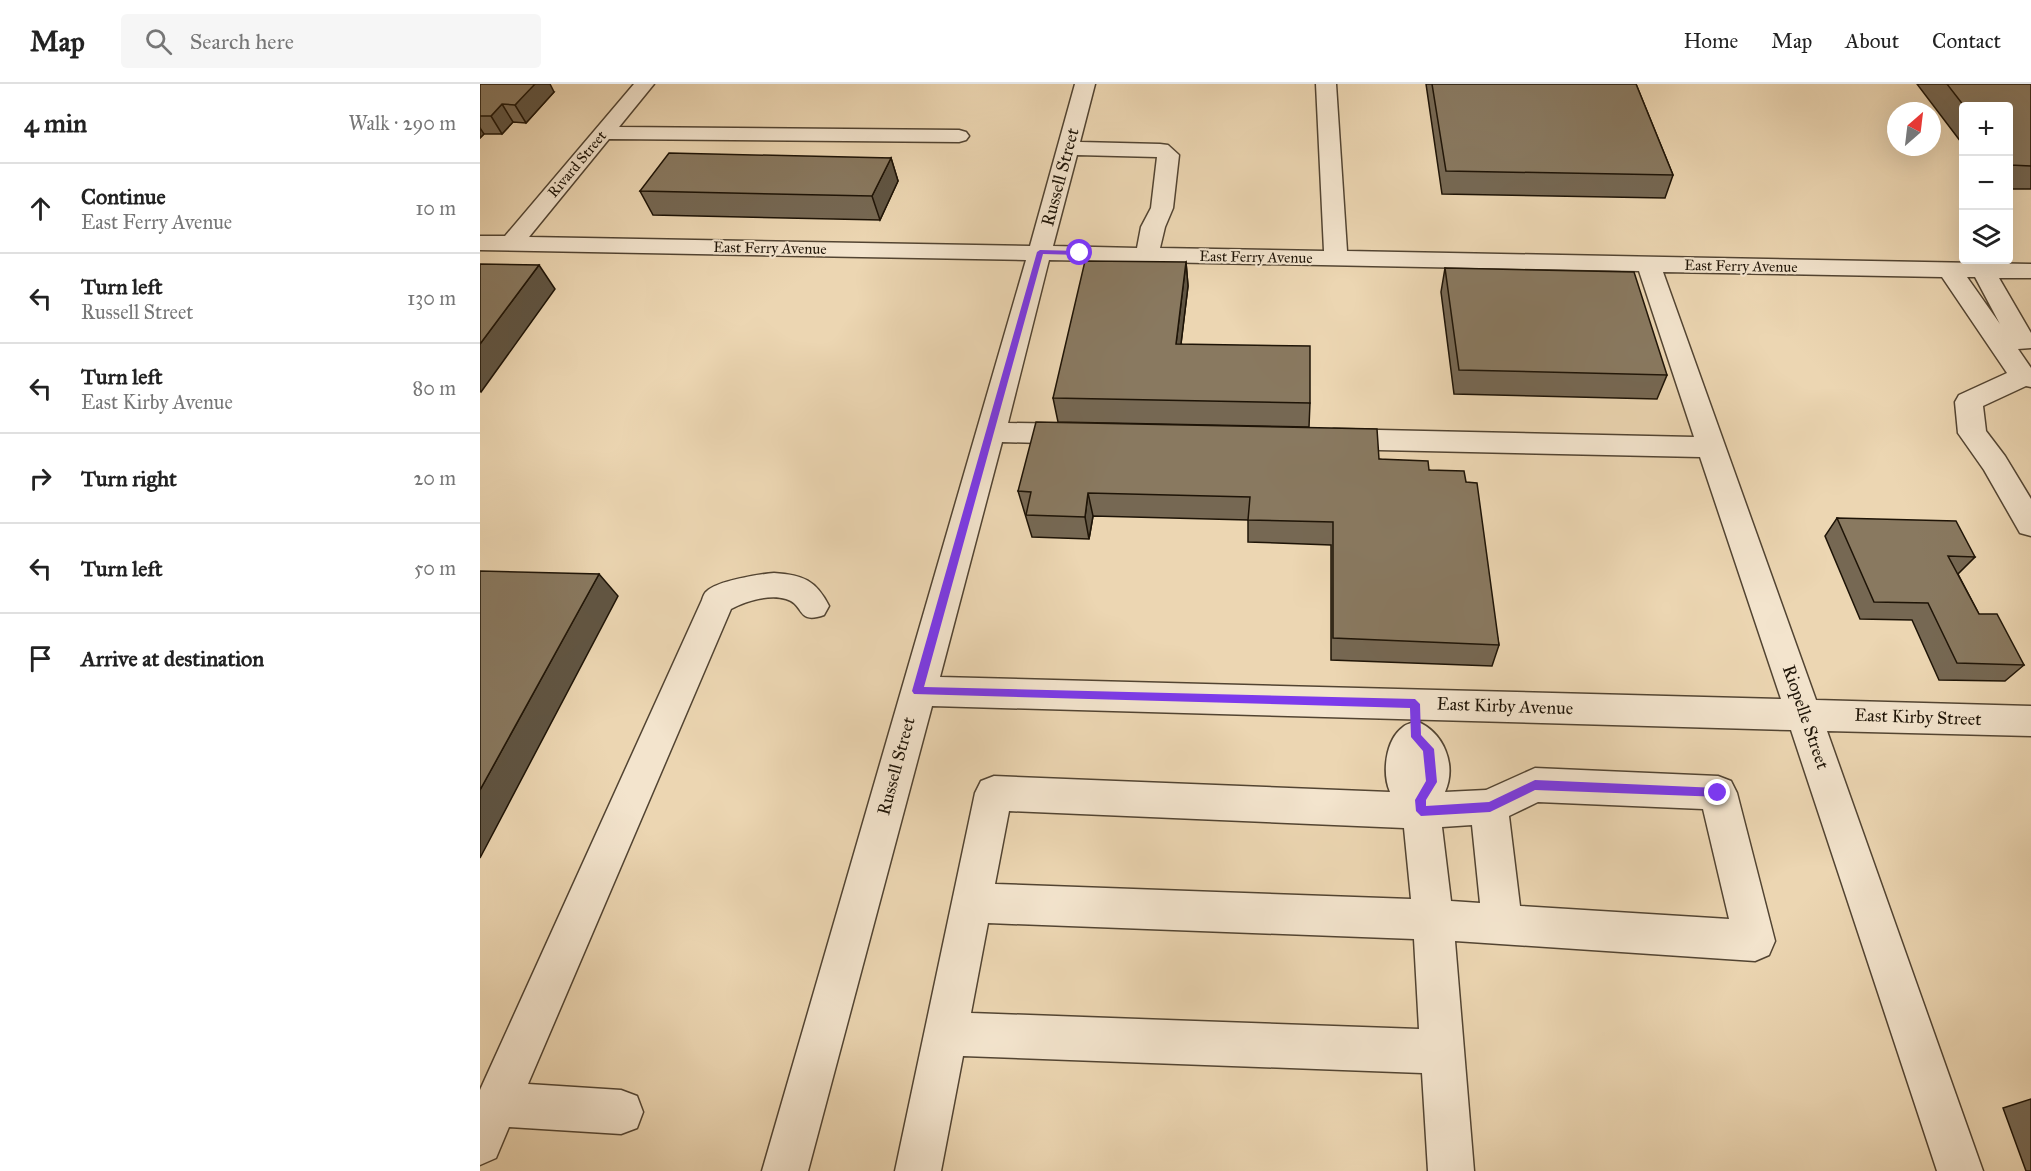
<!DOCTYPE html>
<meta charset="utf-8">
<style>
body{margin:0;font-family:"IM FELL Great Primer",serif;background:#f6f6f6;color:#222}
.controls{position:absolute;right:18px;top:18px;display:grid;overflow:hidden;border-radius:6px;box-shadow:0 6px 24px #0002}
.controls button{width:54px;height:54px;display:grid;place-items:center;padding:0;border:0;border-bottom:2px solid #e0e0e0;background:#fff;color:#222;font:30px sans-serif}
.compass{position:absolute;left:1407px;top:18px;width:54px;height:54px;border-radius:50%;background:#fff;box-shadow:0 6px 24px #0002;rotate:28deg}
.stop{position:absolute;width:18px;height:18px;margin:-14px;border:4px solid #7c3aed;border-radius:50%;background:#fff}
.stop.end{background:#7c3aed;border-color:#fff;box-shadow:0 2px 6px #0008}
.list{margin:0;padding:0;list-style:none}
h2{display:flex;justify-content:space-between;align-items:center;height:78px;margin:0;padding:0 24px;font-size:26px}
h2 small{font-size:20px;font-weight:400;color:#767676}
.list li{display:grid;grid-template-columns:39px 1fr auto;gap:18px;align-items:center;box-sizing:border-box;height:90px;padding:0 24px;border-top:2px solid #e0e0e0}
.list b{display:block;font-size:22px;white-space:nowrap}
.list p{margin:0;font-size:20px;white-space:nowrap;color:#767676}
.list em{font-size:20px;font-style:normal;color:#767676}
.icon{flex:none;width:33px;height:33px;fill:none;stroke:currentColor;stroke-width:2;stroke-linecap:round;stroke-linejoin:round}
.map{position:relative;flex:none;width:1551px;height:1087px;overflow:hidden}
header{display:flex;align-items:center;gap:36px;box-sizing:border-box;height:84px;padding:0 30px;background:#fff;border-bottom:2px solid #e0e0e0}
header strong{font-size:28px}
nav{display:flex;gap:33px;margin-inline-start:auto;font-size:21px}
.search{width:420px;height:54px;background:#f6f6f6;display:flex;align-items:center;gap:15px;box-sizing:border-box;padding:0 21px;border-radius:6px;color:#767676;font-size:22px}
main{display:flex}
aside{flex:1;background:#fff}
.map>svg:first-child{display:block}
</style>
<header>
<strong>Map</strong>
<div class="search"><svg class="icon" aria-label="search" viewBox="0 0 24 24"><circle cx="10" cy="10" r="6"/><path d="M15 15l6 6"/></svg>Search here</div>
<nav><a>Home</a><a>Map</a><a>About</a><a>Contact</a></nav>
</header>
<main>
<aside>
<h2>4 min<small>Walk · 290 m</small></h2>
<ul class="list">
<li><svg class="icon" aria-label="ahead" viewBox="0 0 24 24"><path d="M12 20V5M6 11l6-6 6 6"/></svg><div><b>Continue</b><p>East Ferry Avenue</p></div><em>10 m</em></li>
<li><svg class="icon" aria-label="left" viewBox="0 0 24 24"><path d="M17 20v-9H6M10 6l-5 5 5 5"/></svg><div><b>Turn left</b><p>Russell Street</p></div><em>130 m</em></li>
<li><svg class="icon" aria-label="left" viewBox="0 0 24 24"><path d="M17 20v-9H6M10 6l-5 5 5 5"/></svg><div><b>Turn left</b><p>East Kirby Avenue</p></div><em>80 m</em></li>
<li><svg class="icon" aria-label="right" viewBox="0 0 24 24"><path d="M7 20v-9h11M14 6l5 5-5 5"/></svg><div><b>Turn right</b></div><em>20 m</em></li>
<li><svg class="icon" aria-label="left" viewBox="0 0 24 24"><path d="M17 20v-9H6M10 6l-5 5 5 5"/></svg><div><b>Turn left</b></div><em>50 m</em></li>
<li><svg class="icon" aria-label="arrive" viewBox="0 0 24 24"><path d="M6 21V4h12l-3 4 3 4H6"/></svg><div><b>Arrive at destination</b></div></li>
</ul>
</aside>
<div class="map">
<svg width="1551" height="1087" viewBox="0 0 1551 1087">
<rect width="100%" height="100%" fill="#ecd6b2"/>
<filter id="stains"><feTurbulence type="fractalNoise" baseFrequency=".00333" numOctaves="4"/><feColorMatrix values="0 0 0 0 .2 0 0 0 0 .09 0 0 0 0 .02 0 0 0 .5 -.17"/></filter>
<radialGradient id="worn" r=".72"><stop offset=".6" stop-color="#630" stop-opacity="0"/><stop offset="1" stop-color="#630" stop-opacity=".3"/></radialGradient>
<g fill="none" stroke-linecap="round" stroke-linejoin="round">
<g stroke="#524432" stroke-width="3">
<path id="minor" d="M154 0H174L139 43 479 46 486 48 489 52 486 56 479 58 129 55 49 153 550 162 595 0H615L600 58 680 60 688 61 699 71 693 124 685 143 680 164 844 167 836 0H856L867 167 1551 180V194H1519L1551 249V264L1538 265 1551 284V303L1546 302 1503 322 1506 347 1525 372 1551 415V452L1540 449 1504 386 1478 349 1475 318 1479 311 1527 289 1462 193 1183 188 1336 616 1551 622V652L1347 647 1503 1087H1457L1311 646 452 622 328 1087H282L546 176 0 166V152H25ZM597 71 677 73 671 124 661 143 657 164 573 162ZM569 176 1159 187 1214 353 854 345 844 348 840 355 844 362 854 365 1220 373 1301 615 460 593 522 358 599 360 609 357 613 350 609 343 599 340 528 339ZM1487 193H1495L1520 240Z
M294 489C323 491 336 496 349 522L344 531C316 541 325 520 306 515 289 510 266 517 251 525L48 1000 141 1006 157 1012 163 1028 157 1044 141 1050 29 1043 16 1074 0 1081V1006L222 516C223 513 224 509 227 507 237 497 280 490 294 489Z
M936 637C964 648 977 681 965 708L1006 706 1055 684 1238 692 1251 697 1257 709 1295 857 1289 871 1275 877 975 857 994 1087H948L942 989 483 972 461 1087H415L495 709 501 697 514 692 910 708C902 690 905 656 923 643 926 640 932 639 936 637ZM1058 718 1223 725 1249 835 1040 822 1029 732ZM529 727 924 744 931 815 515 800ZM992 741 1000 819 971 817 962 743ZM508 839 934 855 939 945 491 929Z"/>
</g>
<use href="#minor" fill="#f3e4cd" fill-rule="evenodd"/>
</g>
<path fill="#766853" stroke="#1e1407" stroke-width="1.5" d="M0 0 74 8 46 39 33 38 22 50H4L0 54Z
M946 0H1156L1193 91 1185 114 962 110Z
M1437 0H1551V105H1528V22H1484V62Z
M411 74 418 97 400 136 173 131 160 107Z
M706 178 708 202 701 260 830 319 829 343 578 338 573 314Z
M965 184 1187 291 1177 315 974 310 961 208Z
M899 375 949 386 986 398 1019 561 1012 582 851 576V461L768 458V436L613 432 609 455 552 453 538 407Z
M1357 434 1495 473 1478 490 1499 530 1544 581 1525 597 1459 596 1432 536 1380 535 1345 452Z
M1551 1015V1087H1546L1523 1024Z"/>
<path fill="#605543" stroke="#1e1407" stroke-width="1.5" d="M53 0H70L74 8 46 39 35 21Z
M22 20 33 38 22 50 11 32Z
M0 44 4 50 0 54Z
M411 74 418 97 400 136 392 112Z
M706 178 708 202 698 284 696 260Z
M59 181 75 205 1 308 0 307V260Z
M608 409 613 432 609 455 605 433Z
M119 490 138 512 0 774V706Z"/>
<path fill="#897960" stroke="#1e1407" stroke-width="1.5" d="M0 0H55L35 21 22 20 11 32H0Z
M952 0H1156L1193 91 966 87Z
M1467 0H1551V82L1530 81 1528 79V22H1484Z
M189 69 411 74 392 112 160 107Z
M605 177 706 178 696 260 830 262V319L573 314Z
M0 180 59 181 0 260Z
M965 184 1154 188 1187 291 979 286Z
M556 338 897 345 899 375 948 377 949 386 984 387 986 398 997 399 1019 561 853 554V438L768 436 770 413 608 409 605 433 546 431 551 408 538 407Z
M1357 434 1476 437 1495 473 1468 472 1499 530H1517L1544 581 1477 579 1448 519 1394 518Z
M0 487 119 490 0 706Z"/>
<path fill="#7c3aed" d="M560 166 600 167 603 169 600 171 563 170 444 603 935 615 940 620 941 651 954 665 957 698 946 716V722L1009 718 1055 696 1238 704 1243 709 1242 713 1055 706 1010 728 941 732 936 727 935 716 946 697 943 667 931 653 930 624 434 610 432 607 557 168Z"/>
<g text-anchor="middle" stroke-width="4.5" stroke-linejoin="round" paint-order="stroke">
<g font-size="15" fill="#1e1407" stroke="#f3e4cd">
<text transform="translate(97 80) rotate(-50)" y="5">Rivard Street</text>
<text transform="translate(290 164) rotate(1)" y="5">East Ferry Avenue</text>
<text transform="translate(776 173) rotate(1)" y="5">East Ferry Avenue</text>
<text transform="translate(1261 182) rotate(1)" y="5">East Ferry Avenue</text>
</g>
<g font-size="18" fill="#1e1407" stroke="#f3e4cd">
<text transform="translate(580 93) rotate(-75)" y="6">Russell Street</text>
<text transform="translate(1025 622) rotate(2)" y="6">East Kirby Avenue</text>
<text transform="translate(1326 633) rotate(71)" y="6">Riopelle Street</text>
<text transform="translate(1438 633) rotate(2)" y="6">East Kirby Street</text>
<text transform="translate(416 682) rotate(-75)" y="6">Russell Street</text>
</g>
</g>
<rect width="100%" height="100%" filter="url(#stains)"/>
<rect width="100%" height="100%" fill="url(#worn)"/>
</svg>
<div class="controls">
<button>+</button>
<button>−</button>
<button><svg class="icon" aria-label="layers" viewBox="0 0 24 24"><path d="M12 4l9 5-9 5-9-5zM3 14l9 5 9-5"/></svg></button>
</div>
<svg class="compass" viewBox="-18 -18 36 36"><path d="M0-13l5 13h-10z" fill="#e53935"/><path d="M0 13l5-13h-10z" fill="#767676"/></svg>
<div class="stop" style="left:600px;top:169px"></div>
<div class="stop end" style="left:1238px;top:709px"></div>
</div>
</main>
